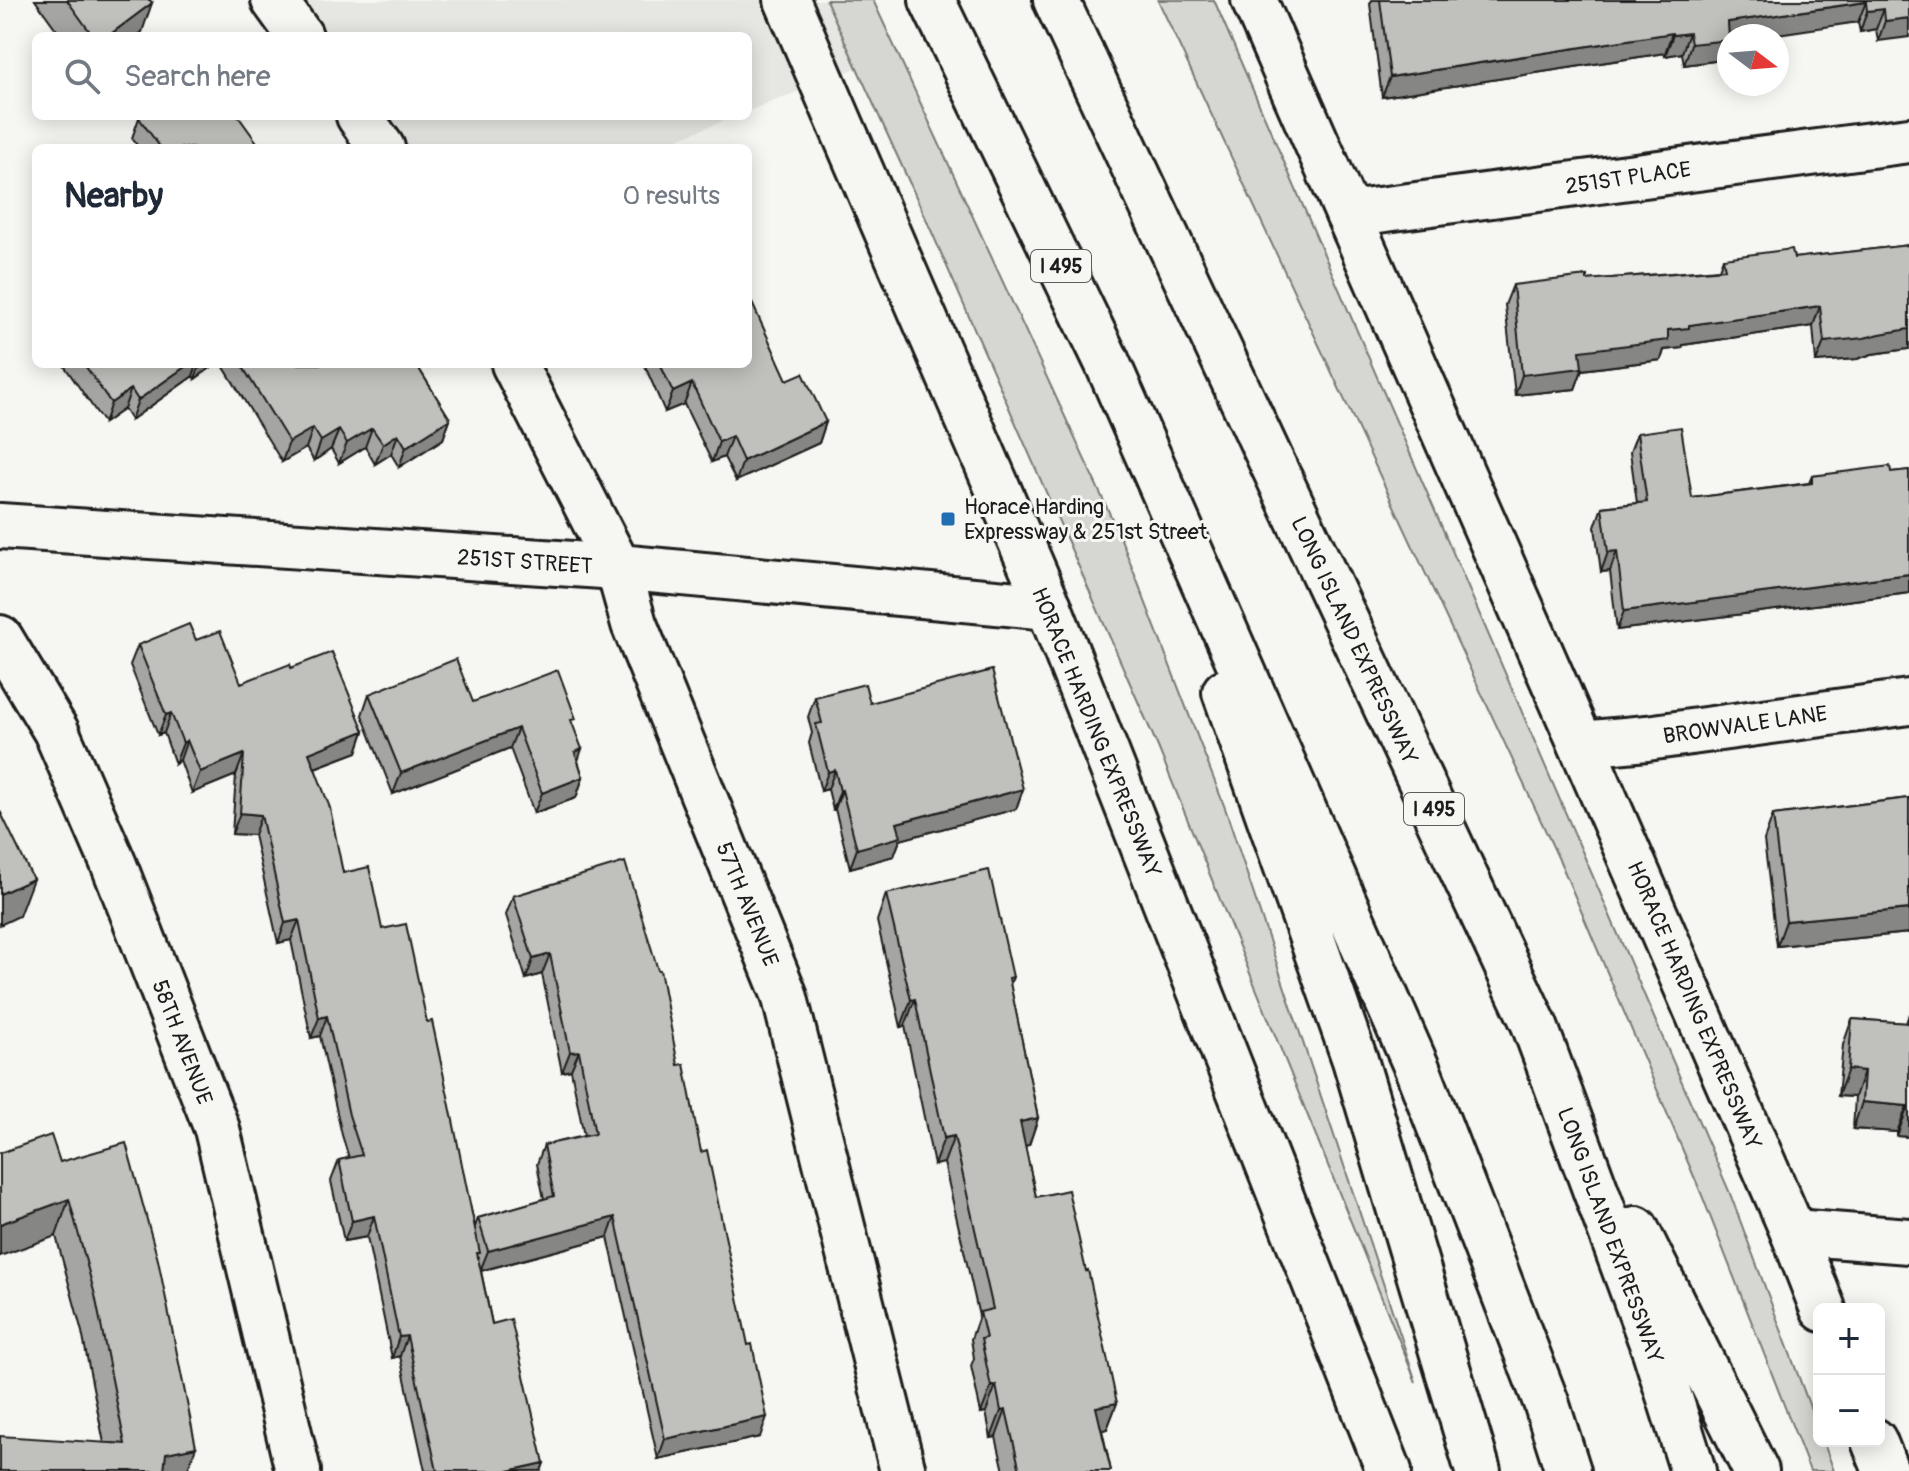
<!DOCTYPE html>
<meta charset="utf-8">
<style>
body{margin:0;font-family:Pangolin,sans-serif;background:#f2f2f3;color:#1f2937}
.controls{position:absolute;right:24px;bottom:24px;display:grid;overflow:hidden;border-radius:12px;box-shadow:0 4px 20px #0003}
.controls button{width:72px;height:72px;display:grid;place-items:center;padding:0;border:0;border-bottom:2px solid #e0e1e3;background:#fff;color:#1f2937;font:40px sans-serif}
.compass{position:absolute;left:1717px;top:24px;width:72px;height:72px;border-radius:50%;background:#fff;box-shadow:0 4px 20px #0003;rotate:106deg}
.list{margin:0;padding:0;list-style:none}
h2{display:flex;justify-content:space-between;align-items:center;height:104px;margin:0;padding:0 32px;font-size:34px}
h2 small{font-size:26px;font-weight:400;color:#747a83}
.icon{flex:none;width:44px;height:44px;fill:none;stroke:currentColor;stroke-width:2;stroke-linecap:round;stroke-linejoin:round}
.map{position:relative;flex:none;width:1909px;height:1471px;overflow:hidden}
.search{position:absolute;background:#fff;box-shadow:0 4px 20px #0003;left:32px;top:32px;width:720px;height:88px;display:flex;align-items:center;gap:20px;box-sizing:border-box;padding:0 28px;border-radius:12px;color:#747a83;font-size:30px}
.panel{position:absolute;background:#fff;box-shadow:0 4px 20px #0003;left:32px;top:144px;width:720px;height:224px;border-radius:12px}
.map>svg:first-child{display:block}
</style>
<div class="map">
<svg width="1909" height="1471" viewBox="0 0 1909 1471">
<rect width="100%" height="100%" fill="#f6f6f2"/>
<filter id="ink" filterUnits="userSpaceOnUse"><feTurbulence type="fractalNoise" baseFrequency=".0125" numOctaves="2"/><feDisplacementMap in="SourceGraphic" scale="16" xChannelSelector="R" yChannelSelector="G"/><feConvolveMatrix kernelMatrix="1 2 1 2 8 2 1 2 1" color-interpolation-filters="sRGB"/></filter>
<g filter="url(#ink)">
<path fill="#e6e6e2" d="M276 0H826L857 68 748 111V36H302Z
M360 116H736L655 148H383Z"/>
<path fill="#d6d6d2" stroke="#797977" stroke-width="2" d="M826 0H873L1119 534 1225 808 1416 1382 1158 747 927 221Z
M1158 0H1214L1729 1191 1819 1431V1441H1823L1834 1471H1810L1701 1193 1562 866Z"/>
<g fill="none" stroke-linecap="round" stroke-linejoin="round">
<g stroke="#1c1c1c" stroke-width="50">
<path id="minor" d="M274 0 300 36
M359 116 382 148
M1348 214 1909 140
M514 364 618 567 634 624 784 994 903 1471
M0 526 618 567 1049 607
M0 638 56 731 114 865 217 1129 298 1471
M1581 744 1647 738 1909 702
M1793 1232 1909 1241"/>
</g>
<g stroke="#1c1c1c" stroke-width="50">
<path id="secondary" d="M787 0 1049 607 1389 1471
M1254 0 1581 744 1793 1232 1823 1309
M1874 1441 1886 1471"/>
</g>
<g stroke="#1c1c1c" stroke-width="50">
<path id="motorway" d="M932 0 1107 362 1417 1068 1546 1402 1568 1471
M1056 0 1534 1024 1655 1351 1693 1471
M1225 692 1355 1060 1478 1471
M1636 1229 1756 1471"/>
</g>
<use href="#minor" stroke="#f6f6f2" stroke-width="44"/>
<use href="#secondary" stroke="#f6f6f2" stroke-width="44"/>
<use href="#motorway" stroke="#f6f6f2" stroke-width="44"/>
</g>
<path fill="#a5a5a3" stroke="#1c1c1c" stroke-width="2" d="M35 0H150L142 32 137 36H61Z
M1372 0H1909L1878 41 1876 29 1860 32 1858 22 1729 36V42L1722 60 1684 65 1682 53 1665 56V53L1382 97 1370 4Z
M139 118 261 148H139L132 138Z
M1909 245V349L1872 354 1857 359 1816 362 1813 326 1683 345 1682 348 1664 350 1661 360 1582 370 1575 389 1515 395 1505 305 1513 285 1587 280 1719 269 1723 258H1794Z
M63 364H216L195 379 193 376 131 420 124 409 104 423Z
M222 364H416L450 419 443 439 399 467 391 454 375 464 365 447 339 463 331 449 314 461 306 448 282 462Z
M644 364H748L787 380 826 422 819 443 736 481 724 457 712 462 684 404 665 412Z
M1637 433 1692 498 1809 483 1812 476 1891 472 1909 470V593L1617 630 1610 571 1601 572 1595 527 1602 507 1637 503 1630 452Z
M196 640 241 683 291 668 364 731 357 752 315 768 343 873 382 929 427 1022 475 1227 478 1218 544 1199 537 1164 544 1145 584 1136 571 1070 562 1072 542 974 526 979 506 915 513 896 678 1065 760 1437 658 1459 608 1237 481 1271 492 1324 544 1463 541 1471H425L400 1356 392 1358 367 1237 344 1241 331 1181 339 1160 349 1158 342 1135 320 1036 311 1038 291 940 278 943 254 835 232 834 236 775 192 793 180 760 175 764 164 733 158 735 130 665 138 645Z
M369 694 473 702 573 726 578 761 583 777 576 798 534 813 510 748 393 794 362 715Z
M815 697 870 703 1023 789 1016 809 900 840 894 856 850 868 835 809 833 810 828 789 821 791 809 743 812 733 808 717Z
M1909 798V933L1777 946 1764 840 1773 815Z
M886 894 1013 977 1010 985 1038 1118 1029 1145 1025 1146 1036 1197 1117 1403 1107 1429 1102 1430 1111 1471H1004L996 1437 991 1438 986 1412 981 1413 971 1366 974 1358 971 1339 979 1316 944 1163 934 1165 905 1026 901 1027 877 921Z
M1909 1014V1137L1897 1136V1132L1853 1129 1855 1097 1838 1096 1843 1045 1852 1019 1906 1023Z
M60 1162 196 1447 104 1443 82 1332 56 1236Z"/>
<path fill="#868684" stroke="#1c1c1c" stroke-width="2" d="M1866 2 1858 22 1764 36H1729V42L1722 60 1684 65 1691 44 1728 22Z
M152 3 142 32 137 36H108Z
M1884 9 1876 29 1860 32 1867 11Z
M1909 18V37L1878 41 1885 21Z
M1672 33 1665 53 1382 97 1390 77Z
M1689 33 1682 53 1665 56 1673 35Z
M1820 306 1813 326 1683 345 1682 348 1664 350 1661 360 1582 370 1575 389 1515 395 1522 375 1580 351 1689 325Z
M1909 329V349L1872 354 1857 359 1816 362 1824 342Z
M189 364H197L193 376 131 420 138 400Z
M200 364H216L195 379Z
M692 383 684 404 665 412 673 392Z
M131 389 124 409 104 423 111 403Z
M450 419 443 439 399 467 406 447Z
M826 422 819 443 736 481 743 461Z
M313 428 306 448 282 462 289 442Z
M372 428 365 447 339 463 347 443Z
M339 430 331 449 314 461 321 441Z
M398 434 391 454 375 464 383 444Z
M732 436 724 457 712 462 719 442Z
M1617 551 1610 571 1601 572 1608 552Z
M1909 574V593L1617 630 1624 611Z
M171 713 164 733 158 735 166 715Z
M518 728 510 748 393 794 401 773Z
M364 731 357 752 301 773 309 753Z
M187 740 180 760 175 764 183 743Z
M582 749 575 770V752Z
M244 754 236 775 192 793 200 772Z
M835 770 828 789 821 791 828 772Z
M583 777 576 798 534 813 542 793Z
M1023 789 1016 809 900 840 894 856 850 868 857 849 897 823Z
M842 790 835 809 833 810 840 791Z
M240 813 261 815 254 835 232 834Z
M33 879 19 916 0 925V894Z
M1909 909V933L1777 946 1786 921Z
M299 920 291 940 278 943 285 923Z
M550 954 542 974 526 979 533 959Z
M915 999 905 1026 901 1027 911 1000Z
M327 1016 320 1036 311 1038 319 1018Z
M579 1051 571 1070 562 1072 570 1052Z
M1848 1069 1864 1071 1855 1097 1838 1096Z
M1862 1102 1907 1106 1897 1132 1853 1129Z
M1907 1109 1909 1110V1137L1897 1136Z
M1038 1118 1029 1145 1010 1149 1020 1122Z
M954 1136 944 1163 934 1165 944 1138Z
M69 1199 56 1236 0 1256V1224Z
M374 1216 367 1237 344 1241 352 1221Z
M615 1217 608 1237 480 1271 488 1251Z
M407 1336 400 1356 392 1358 399 1337Z
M996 1385 986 1412 981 1413 991 1387Z
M1117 1403 1107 1429 1087 1434 1096 1407Z
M1006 1410 996 1437 991 1438 1001 1411Z
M767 1417 760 1437 658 1459 665 1439Z
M196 1447 187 1471H159L166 1453Z
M544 1463 541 1471H508Z"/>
<path fill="#c0c0bd" stroke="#1c1c1c" stroke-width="2" d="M67 0H150L152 3 108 36H93Z
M1380 0H1909V18L1885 21 1884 9 1867 11 1866 2 1728 22 1729 40 1691 44 1689 33 1673 35 1672 33 1390 77Z
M142 116H238L261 148H161L139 118Z
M1909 245V329L1880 334 1864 338 1824 342 1820 306 1689 325V328L1668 330V340L1580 351 1582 368 1522 375 1513 285 1587 276V280L1725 269 1723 258 1792 249 1794 258Z
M748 294 787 380 803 373 826 422 743 461 732 436 719 442 692 383 673 392 660 364H748Z
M84 364H189L138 400 131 389 111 403Z
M241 364H416L450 419 406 447 398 434 383 444 372 428 347 443 339 430 321 441 313 428 289 442Z
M1681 427 1692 498 1812 483V476L1890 466 1891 472 1909 470V574L1624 611 1617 551 1608 552 1602 507 1647 502 1637 433Z
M189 624 196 640 220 631 241 683 290 664 291 668 332 652 364 731 309 753 330 808 343 873 369 867 382 929 406 924 427 1022 432 1021 448 1096 480 1253H477L492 1324 511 1319 544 1463 508 1471H511H437L407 1336 399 1337 374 1216 352 1221 339 1160 362 1155 349 1115 327 1016 319 1018 299 920 285 923 261 815 240 813 244 754 200 772 187 740 183 743 171 713 166 715 138 645Z
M456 659 473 702 558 670 576 719 571 720 582 749 575 752 583 777 542 793 518 728 401 773 369 694Z
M992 670 1023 789 897 823 901 837 857 849 842 790 840 791 835 770 828 772 816 724 822 723 815 697 865 684 870 703Z
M1909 798V909L1786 921 1773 815Z
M0 811 33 879 0 894Z
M625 862 658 970H660L678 1065 684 1064 701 1152 707 1150 748 1345 752 1344 767 1417 665 1439 615 1217 488 1251 478 1218 554 1196 544 1145 595 1134 579 1051 570 1052 550 954 533 959 513 896Z
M989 870 1013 977 1009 978 1038 1118 1020 1122 1036 1197 1068 1190 1086 1271 1088 1270 1117 1403 1096 1407 1111 1471H1020L1006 1410 1001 1411 996 1385 991 1387 981 1339 986 1338 980 1312 993 1309 954 1136 944 1138 915 999 911 1000 886 894Z
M1852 1019 1909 1023V1110L1907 1109V1106L1862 1102 1864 1071 1848 1069Z
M51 1135 60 1162 126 1143 158 1260 196 1447 166 1453 164 1471H0V1436L125 1444 95 1295 69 1199 0 1224V1153Z"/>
</g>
<rect fill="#1f6fb2" stroke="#f6f6f2" stroke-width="3" x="940" y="511" width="16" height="16" rx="4"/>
<g text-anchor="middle" stroke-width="6" stroke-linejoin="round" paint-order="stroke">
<g fill="#f6f6f2" stroke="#5d5d5c" stroke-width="2">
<rect x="1031" y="250" width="60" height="32" rx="6"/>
<rect x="1404" y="793" width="60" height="32" rx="6"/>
</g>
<g font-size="20" font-weight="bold" fill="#1c1c1c">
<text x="1061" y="273">I 495</text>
<text x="1434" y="816">I 495</text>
</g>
<g font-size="22" fill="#1c1c1c" stroke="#f6f6f2">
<text transform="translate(1628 177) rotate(-8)" y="8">251ST PLACE</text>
<text transform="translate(525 561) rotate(4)" y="8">251ST STREET</text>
<text transform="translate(1355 640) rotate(65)" y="8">LONG ISLAND EXPRESSWAY</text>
<text transform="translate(1745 724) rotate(-8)" y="8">BROWVALE LANE</text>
<text transform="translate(1097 732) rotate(68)" y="8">HORACE HARDING EXPRESSWAY</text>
<text transform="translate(748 904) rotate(68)" y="8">57TH AVENUE</text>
<text transform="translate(1695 1005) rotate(67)" y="8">HORACE HARDING EXPRESSWAY</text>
<text transform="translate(183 1042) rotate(69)" y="8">58TH AVENUE</text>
<text transform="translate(1611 1235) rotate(70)" y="8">LONG ISLAND EXPRESSWAY</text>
</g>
<g font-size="22" fill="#1c1c1c" stroke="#f6f6f2" text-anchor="start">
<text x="964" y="514">Horace Harding<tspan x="964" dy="25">Expressway &amp; 251st Street</tspan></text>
</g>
</g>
</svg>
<div class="controls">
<button>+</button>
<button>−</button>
</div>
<svg class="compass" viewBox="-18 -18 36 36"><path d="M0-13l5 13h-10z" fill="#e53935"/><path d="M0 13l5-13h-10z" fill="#747a83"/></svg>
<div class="search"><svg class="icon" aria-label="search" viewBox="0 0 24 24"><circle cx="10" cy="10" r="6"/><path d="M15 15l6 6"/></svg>Search here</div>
<section class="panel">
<h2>Nearby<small>0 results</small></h2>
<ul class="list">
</ul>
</section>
</div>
